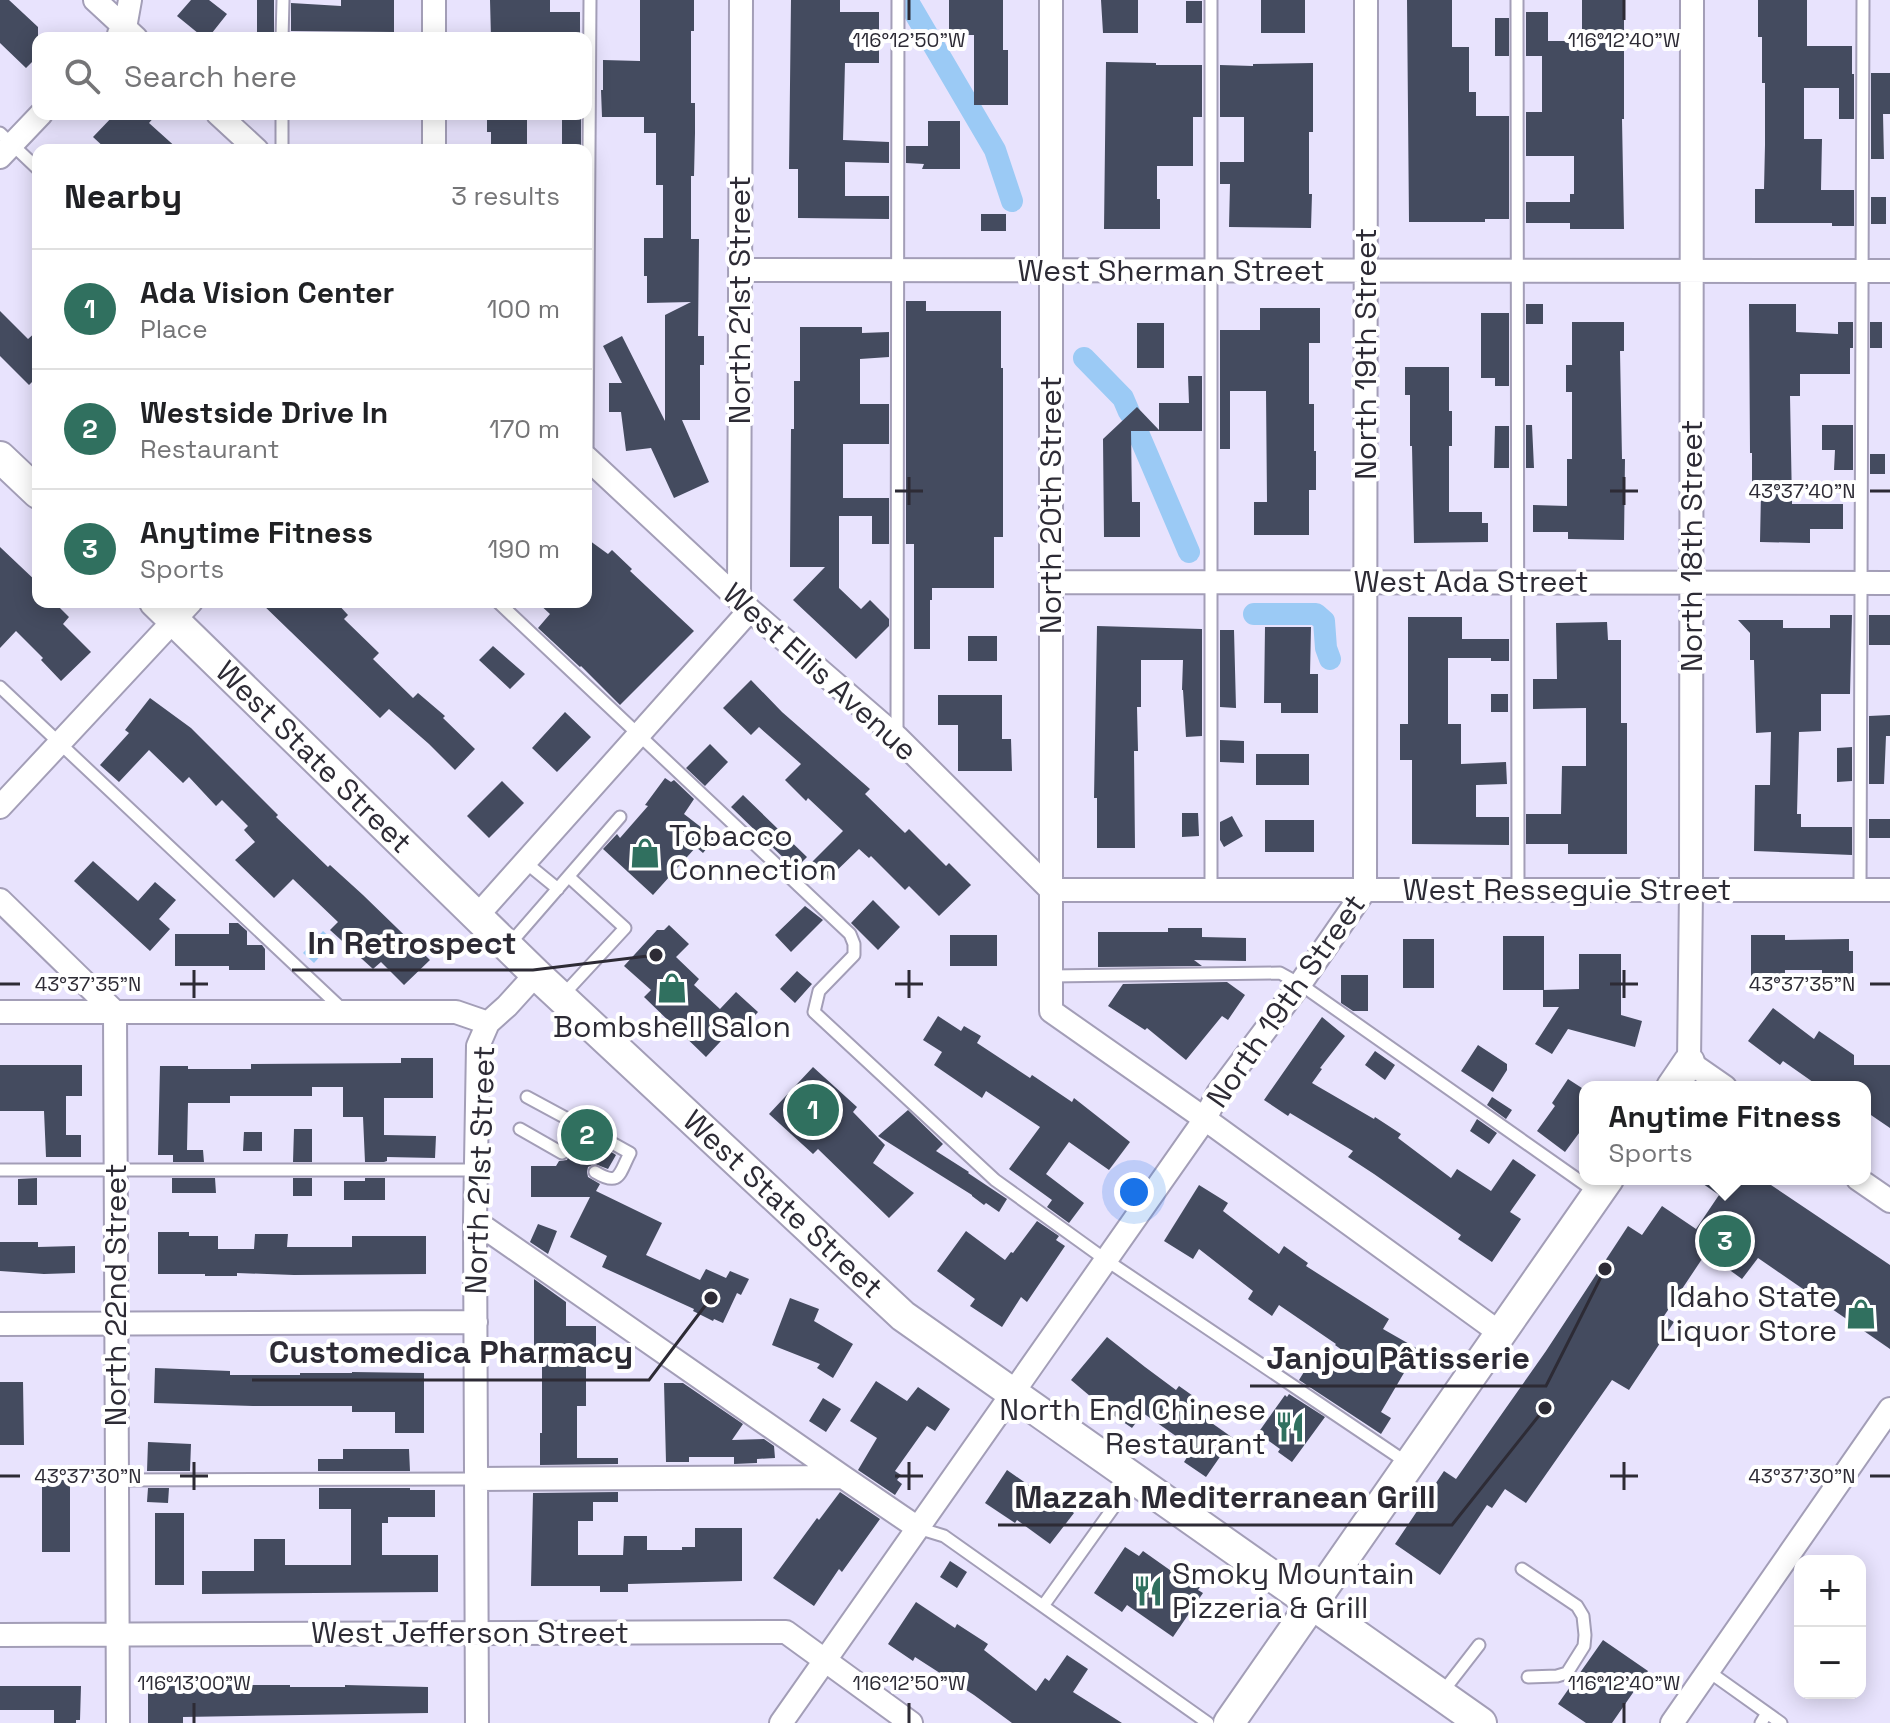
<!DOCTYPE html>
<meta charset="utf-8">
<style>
body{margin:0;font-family:"Space Grotesk",sans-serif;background:#f6f6f6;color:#202124}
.controls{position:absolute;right:24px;bottom:24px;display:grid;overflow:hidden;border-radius:16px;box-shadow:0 4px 20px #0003}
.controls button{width:72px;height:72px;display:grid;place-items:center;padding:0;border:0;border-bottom:2px solid #e0e0e0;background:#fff;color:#202124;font:40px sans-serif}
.you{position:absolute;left:1134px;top:1192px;width:28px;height:28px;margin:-20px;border:6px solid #fff;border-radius:50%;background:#1a73e8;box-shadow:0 0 0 12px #1a73e833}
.badge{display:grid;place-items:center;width:52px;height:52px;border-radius:50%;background:#30705f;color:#fff;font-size:26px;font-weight:700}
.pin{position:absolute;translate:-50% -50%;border:4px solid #fff;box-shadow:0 2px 8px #0006}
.popup{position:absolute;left:1579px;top:1081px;width:292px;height:104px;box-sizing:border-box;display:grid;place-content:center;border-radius:16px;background:#fff;filter:drop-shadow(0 2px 6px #0005);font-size:26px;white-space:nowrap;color:#757577}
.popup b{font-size:30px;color:#202124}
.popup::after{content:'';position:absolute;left:50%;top:100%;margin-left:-16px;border:16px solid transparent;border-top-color:#fff}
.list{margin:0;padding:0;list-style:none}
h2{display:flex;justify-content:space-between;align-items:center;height:104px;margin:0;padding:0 32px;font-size:34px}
h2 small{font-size:26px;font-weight:400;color:#757577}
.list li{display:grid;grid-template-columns:52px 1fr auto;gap:24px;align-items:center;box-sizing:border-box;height:120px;padding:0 32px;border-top:2px solid #e0e0e0}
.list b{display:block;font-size:30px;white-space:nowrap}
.list p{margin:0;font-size:26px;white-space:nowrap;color:#757577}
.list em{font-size:26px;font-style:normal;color:#757577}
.icon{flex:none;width:44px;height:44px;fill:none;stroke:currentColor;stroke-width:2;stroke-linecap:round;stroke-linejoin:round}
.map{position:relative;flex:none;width:1890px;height:1723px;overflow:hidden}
.search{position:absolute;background:#fff;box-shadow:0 4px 20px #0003;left:32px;top:32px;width:560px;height:88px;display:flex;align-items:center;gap:20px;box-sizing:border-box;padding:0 28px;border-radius:16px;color:#757577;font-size:30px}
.panel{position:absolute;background:#fff;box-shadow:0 4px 20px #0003;left:32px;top:144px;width:560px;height:464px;border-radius:16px}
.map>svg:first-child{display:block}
</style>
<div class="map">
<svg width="1890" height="1723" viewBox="0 0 1890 1723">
<rect width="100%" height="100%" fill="#e8e3fd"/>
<path fill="#9bcaf5" d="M323 931 334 941 314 963 303 953Z"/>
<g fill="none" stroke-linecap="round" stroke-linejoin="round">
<path stroke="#9bcaf5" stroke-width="22" d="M907 0 995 150 1012 201
M1084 358 1123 398 1129 412
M1139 435 1189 552
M1254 614H1316L1324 621 1326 648 1330 659"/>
</g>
<path fill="#444b5f" d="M0 0H9L38 27V56L26 68 0 43Z
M191 0H209L227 14 208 38H204L177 16Z
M257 0H274V37H257Z
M341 0H394V32L291 31V3L341 6Z
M490 0H550V12H580V37L491 38Z
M640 0H694V31H691V103H695V133L694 176H691V239H699L698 336H704V365H700V420H682L709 482 674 498 651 448 626 451 621 412H609V383H622L603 346 622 336 665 421V315L691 302 647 303V276H644V238H663V185H656V133H644V117H602L601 90H603V60L640 61Z
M791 0H840V12H879V63H845L843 140 889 142V163L845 162V196H889V219L798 218V169H789Z
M949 0H1003V50H1008V105H974V35H949Z
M1101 0H1138V33H1103Z
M1261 0H1305V33H1261Z
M1407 0H1452V47H1469V92H1476V116H1509V219H1485V222H1409Z
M1582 0H1624V119H1622L1624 229H1570V223H1526V202H1570V194H1574V156H1526V112H1542V56H1526V12H1548V41H1582Z
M1758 0H1807V46H1852V74H1854V119H1839V88H1804V139H1822L1821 190H1854V226H1832V223H1755V189H1764L1765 145V83H1762V37H1758Z
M1186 1H1202V23H1186Z
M1495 18H1509V56H1495Z
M1106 62 1156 63V65H1202V117H1193V166H1157V199H1160V229H1104Z
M1313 63V132H1309V194H1312L1311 228 1229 227 1230 184H1220V162H1244V117H1220V65L1253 66V64Z
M1871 73H1890V114H1883L1884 159H1871Z
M115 114H157L149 123 179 150H107L93 137Z
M487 114H527V150H491V132H487Z
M562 114H581V150H562Z
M928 121H960V169H922L924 164 906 163V146H928Z
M1871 197H1886V224H1871Z
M981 214H1006V231H981Z
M906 301H926V311H1001V368H1003V537H994V588H932V600H930V649H914V544H906Z
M1526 304H1543V324H1526Z
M1749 304H1796V332L1838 334V322H1853V348H1850V374H1800V396H1790L1792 504H1843V529H1810V543L1760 542 1761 493H1752V453H1750Z
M1260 308H1320V343H1309V404H1314V451H1316V490H1309V535H1254V502H1267L1266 391H1230V449H1220V330H1260Z
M0 311 28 339 38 330V376L29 385 0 356Z
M1481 313H1509V386H1495V378H1481Z
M1572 322H1624V351H1620L1622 459H1625L1624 540 1568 539V532H1533V505L1567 506V459H1572V392H1566V365H1572Z
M1870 322H1882V348H1870Z
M1137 323H1164V368H1137Z
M800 327H862V333L889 332V357L860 359V404H889V444H843V498H889V544H872V516H839V588L861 609 870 600 889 619V626L856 659 793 600 825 567H790L791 429H794V381H800Z
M1405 367H1449V411H1452V446H1449V512H1482V523H1488V542L1414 543 1412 446H1410V395H1405Z
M1188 376H1202V431H1131L1132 502H1140V537H1104L1103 439 1137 407 1159 430V403H1189Z
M1526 425H1532L1534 468H1526Z
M1822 425H1853V470H1834L1835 450H1822Z
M1495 426H1509V468H1494Z
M1870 454H1885V474H1870Z
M586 538 608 554 612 550 632 569 630 571 694 631 620 705 581 666 580 667 538 628 550 614 537 602H586Z
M0 547 38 583V602H54L69 617 63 624 91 652 61 681 41 660 43 658 16 631 0 648Z
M260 602H336L348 615 344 619 379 653 373 659 413 698 418 693 445 716 443 718 475 749 455 770 429 744 389 709 380 718Z
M1830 615H1852L1850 694H1821V731L1799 732 1797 814H1801V827H1852V855L1754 851 1755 785H1770L1771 732 1756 733 1754 660H1750V633L1738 620H1783V628H1830Z
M1869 615H1890V645H1869Z
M1408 617H1462V639H1509V661H1491V658H1448V724H1461V764L1506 762 1507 784 1476 785V817H1509V845L1412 844V760H1400V724H1408Z
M1607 622 1608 640H1621V723H1627V854H1568V844H1526V814H1561L1562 766H1586V708L1533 709V679H1557L1556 623Z
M1097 626 1202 629V736L1186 737 1183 690H1182L1183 660H1141V707H1137L1138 751H1134L1135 848H1097V798H1094Z
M1265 627H1311L1310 674H1318V713H1281V703H1264Z
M1220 630H1234L1236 708 1220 707Z
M968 636H997V661H968Z
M493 646 525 674 510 689 479 660Z
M751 680 782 712 870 789 865 794 905 833 909 829 946 866 949 863 971 885 939 916 909 886 905 890 871 856 869 858 859 849 828 879 811 863 843 831 808 798 806 801 785 780 801 764 759 727 751 735 723 708Z
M1491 694H1508V712H1491Z
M938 695H1002V739H1011L1012 771H958V725H938Z
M150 698 191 728 278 815 276 817 328 867 330 865 363 895 430 960 404 985 381 962 373 969 330 930 338 922 293 879 274 898 235 860 255 842 244 830 248 826 222 800 216 806 189 777 183 783 149 750 119 782 100 765 129 733 125 730Z
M565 712 591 737 557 772 532 748Z
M1890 715V736H1886L1884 784H1869V716Z
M1220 740 1244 741V763L1220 762Z
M710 744 728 762 705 786 686 768Z
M1852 747V781L1837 782V748Z
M1256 754H1309V785H1256Z
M665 778 671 782 674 780 694 799 684 814 715 838 703 853 696 847 653 895 603 849 617 834 620 838 648 806 645 805Z
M502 781 524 803 489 838 467 816Z
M743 795 807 857 795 869 731 807Z
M1182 813H1198L1199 836 1182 837Z
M1232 816 1243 836 1224 847 1220 840V822Z
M1869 819H1890V838H1869Z
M1265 820H1314V852H1265Z
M93 861 138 901 155 882 176 900 159 919 170 929 150 951 74 881Z
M873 900 900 927 878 950 851 923Z
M805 906 823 920 791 952 775 935Z
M229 923H238L247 931V945H262L265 949V970H229V966H175V934H229Z
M669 925 689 944 676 957 699 979 694 985 720 1009 736 992 758 1012 740 1032 734 1027 706 1057 644 997 651 990 624 966 657 930H664Z
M1168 928H1202V937L1246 938V961L1194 960 1202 966 1098 967V932H1168Z
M950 935H997V966H950Z
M1751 935H1785V940L1849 939V951H1853V982H1822V970H1785V981H1751Z
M1503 936H1544V990H1503Z
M1403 939H1434V988H1403Z
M1579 954H1621V1015L1642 1021 1635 1047 1568 1029 1552 1054 1535 1044 1559 1007H1543V990L1579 989Z
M797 971 812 984 795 1003 780 989Z
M1341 975H1368V1011H1353L1341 1003Z
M1227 982 1245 995 1228 1020 1222 1016 1186 1060 1147 1028 1145 1030 1108 1006 1123 984Z
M1773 1008 1814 1039 1819 1031 1854 1055V1065H1890V1128L1865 1111V1087H1820L1783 1061 1780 1065 1748 1041Z
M938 1016 961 1031 964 1026 981 1036 977 1043 1030 1078 1032 1075 1072 1102 1074 1098 1130 1142 1109 1170 1069 1142 1046 1174 1084 1203 1069 1223 1047 1207 1052 1200 1009 1169 1040 1127 986 1091 982 1098 934 1065 942 1052 923 1040Z
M1322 1017 1345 1036 1320 1068 1322 1069 1312 1083 1374 1119 1375 1117 1401 1134 1398 1138 1451 1178 1457 1169 1491 1191 1513 1159 1536 1175 1510 1212 1521 1219 1492 1262 1458 1239 1461 1235 1374 1174 1348 1157 1353 1151 1290 1113 1288 1116 1264 1100Z
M1478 1045 1507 1064V1070L1493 1092 1461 1071Z
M1375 1051 1395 1065 1385 1080 1365 1065Z
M401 1058H433V1098H384V1135L436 1136 435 1158 387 1157V1161L384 1162H365L363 1117H343V1087H312V1096H230V1103H188L187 1150H203L204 1162H173V1155H158L160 1066H188V1069H251V1064L401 1063Z
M0 1065H82V1096H66V1135H81V1157H46L44 1111H0Z
M813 1067 857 1107 853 1112 885 1145 873 1163 914 1193 889 1218 818 1149 813 1154 769 1114Z
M1568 1079 1585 1090V1125L1565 1152 1537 1131 1555 1106 1552 1103Z
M1492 1097 1512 1110 1506 1119 1487 1105Z
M908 1110 943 1144 936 1151 969 1172 968 1173 1007 1199 999 1212 986 1203 984 1205 972 1196V1195L878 1136Z
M1477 1119 1497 1133 1489 1144 1470 1131Z
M585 1120 605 1139V1148L616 1155 608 1169 595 1164 588 1167 587 1172 588 1177 600 1184 596 1191 662 1223 646 1255 700 1280 706 1269 726 1278 730 1271 749 1279 741 1295 737 1293 723 1323 714 1319 713 1321 693 1311 694 1309 602 1267 607 1256 570 1237 590 1197H531V1166H556L559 1161 567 1160 570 1152 567 1146 574 1132H581L584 1129Z
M294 1129H312V1162H293Z
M244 1132H262V1151H243Z
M37 1178V1205H18V1179Z
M172 1178H215L216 1193H172Z
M293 1178H312V1196H293Z
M365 1178H385V1200H344V1181H365Z
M1696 1179H1762L1890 1265V1349L1758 1258 1742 1279 1706 1253 1664 1316 1674 1322 1629 1390 1612 1380 1526 1503 1505 1489 1492 1508 1487 1505 1440 1575 1395 1544 1444 1471 1456 1479 1546 1351 1628 1226 1642 1235 1662 1206 1696 1229 1719 1195Z
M1199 1185 1228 1203 1223 1211 1279 1254 1284 1246 1308 1263 1306 1266 1389 1319 1383 1329 1418 1349 1381 1412 1391 1418 1381 1434 1299 1380 1307 1367 1323 1378 1342 1350 1335 1345 1336 1344 1279 1305 1272 1316 1248 1299 1253 1291 1199 1249 1193 1259 1164 1241Z
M1037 1221 1059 1236 1056 1240 1065 1246 1027 1302 1021 1297 1002 1327 970 1306 975 1299 937 1271 966 1231 1005 1260 1011 1252 1013 1253Z
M538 1224 557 1231 548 1254 530 1242Z
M158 1232H189V1236H218V1249H254L255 1234H288L287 1247H352V1236H426V1274L294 1275 237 1273V1276H205V1274H158Z
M0 1242H38V1247L75 1246V1273L44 1274 0 1271Z
M534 1279 566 1302V1326H596V1351H586V1406H577V1458H618V1464L540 1465V1433H542V1346H534Z
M790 1298 819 1309 814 1321 853 1344 833 1378 817 1368 820 1364 772 1345Z
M1107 1337 1145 1367 1176 1390 1179 1386 1196 1398 1192 1402 1202 1409 1199 1414 1233 1438 1206 1477 1184 1462 1193 1448 1143 1413 1132 1428 1110 1413 1071 1380Z
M155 1368 230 1371V1375H300V1373H352V1372L424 1373V1433H395V1412H352V1406H253L154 1403Z
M876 1381 907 1401 918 1387 950 1409 935 1431 927 1426 895 1471 901 1475 897 1480 902 1484 895 1495 858 1470 877 1438 850 1421Z
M0 1382H23L24 1445H0Z
M664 1383H683L743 1424 732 1440 764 1439 774 1446 775 1458 757 1459V1463L734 1464V1457H689V1462H666Z
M1289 1394 1325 1417 1292 1462 1278 1452 1280 1449 1258 1433 1285 1395 1287 1397Z
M823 1398 841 1409 826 1432 809 1421Z
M148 1442 191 1444 190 1471H147Z
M343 1449H409L410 1471H318V1459H343Z
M1007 1470 1050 1500 1052 1497 1074 1513 1050 1544 1017 1520 1015 1523 985 1503Z
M42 1480H70V1552H42Z
M148 1488H169L168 1503 147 1502Z
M319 1488H410V1490H435V1517H388V1523H382V1555H438V1592L202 1594V1571H254V1539H285V1565H351V1509H319Z
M618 1492V1502H593V1521H578V1555H623L624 1536H647V1550H682V1547H695V1528H742V1581L628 1584V1592H600V1586H531L533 1493Z
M840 1492 880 1519 842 1572 839 1569 814 1606 773 1578 817 1518 819 1520Z
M155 1513H184V1585H155Z
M1125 1547 1139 1556 1143 1551 1184 1580 1192 1568 1206 1578 1198 1590 1203 1593 1173 1637 1127 1605 1122 1612 1094 1593Z
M950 1561 967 1572 957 1588 940 1577Z
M916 1602 955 1628 957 1624 988 1644 984 1650 1036 1691 1045 1678 1049 1681 1067 1655 1088 1669 1073 1692 1122 1723H1012L974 1695 915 1657 913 1661 888 1644Z
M1603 1640 1648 1671 1612 1723H1586L1558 1704Z
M148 1682H183V1685H290V1687H345V1685L428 1687V1713L183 1717V1723H148Z
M0 1686H81L80 1720H76V1723H54V1710H0Z"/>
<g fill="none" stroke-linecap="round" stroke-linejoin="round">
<g stroke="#a39eb7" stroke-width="15">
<path id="lane" d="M1211 0V890
M1517 0 1518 890
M282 38 283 0
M0 133 38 169
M282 150V114
M587 458 590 0
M498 602 850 934 854 944V955L819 991 814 1012 995 1180 1106 1260 1409 1464
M0 687 343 1010
M897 735 898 0
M525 862 558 889
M1860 890 1863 0
M508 946 620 817
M1051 976 1280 973 1300 984 1597 1193
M563 995 625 928 569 877
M527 1097 577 1124
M520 1129 562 1153
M0 1170H476
M595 1172C620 1187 619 1174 630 1153L612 1143
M117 1480 476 1479
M918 1528 944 1536 1208 1723
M1522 1569 1577 1606 1583 1616 1585 1635 1584 1646 1567 1673 1557 1676 1528 1677
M1043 1606 1133 1480
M1708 1671 1781 1723
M1441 1694 1479 1645
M1761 1723 1767 1713"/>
</g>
<g stroke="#a39eb7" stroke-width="26">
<path id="street" d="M95 0 136 38
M1051 0V1011L1205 1119 1500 1333
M1692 0 1691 890 1689 1062 1725 1087
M119 34 125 28 130 0
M434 38V0
M218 114 257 150
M434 150V114
M0 157 41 114
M740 270 1890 271
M586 457 750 610 897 737 1051 890H1890
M1051 582 1890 583
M739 600 741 0
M0 807 191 602
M0 900 115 1012 118 1723
M477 916 750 610
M0 1012H456L488 1023
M1858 1179 1890 1201
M475 1221 843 1477 918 1528
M0 1324 476 1322
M476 1479 843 1477
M0 1635 786 1632 911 1723
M477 1723 475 1221 478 1046 488 1023 507 1006 536 974
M781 1723 1205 1119 1218 1093 1300 984 1365 890 1366 0
M1672 1723 1890 1409"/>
</g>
<g stroke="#a39eb7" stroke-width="34">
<g id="secondary">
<path d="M0 457 38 493"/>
<path id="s1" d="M155 602 536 974 903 1316 1481 1723"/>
<path d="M1672 1087 1689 1062"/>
<path d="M1229 1723 1608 1179"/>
</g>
</g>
<use href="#lane" stroke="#fff" stroke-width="11"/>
<use href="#street" stroke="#fff" stroke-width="22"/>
<use href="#secondary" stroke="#fff" stroke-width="30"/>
</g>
<path fill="none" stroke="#2d2b35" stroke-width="3" d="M909 0V20M1624 0V20M909 477V505M1624 477V505M895 491H923M1610 491H1638M1870 491H1890M194 970V998M909 970V998M1624 970V998M0 984H20M180 984H208M895 984H923M1610 984H1638M1870 984H1890M194 1462V1490M909 1462V1490M1624 1462V1490M0 1476H20M180 1476H208M895 1476H923M1610 1476H1638M1870 1476H1890M194 1703V1723M909 1703V1723M1624 1703V1723"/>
<defs>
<g id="shop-bare" transform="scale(2.4)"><path d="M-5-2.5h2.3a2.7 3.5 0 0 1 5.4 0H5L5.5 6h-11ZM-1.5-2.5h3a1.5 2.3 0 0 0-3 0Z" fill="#30705f" stroke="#fff" stroke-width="2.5" paint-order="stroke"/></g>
<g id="restaurant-bare" transform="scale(2.4)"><path d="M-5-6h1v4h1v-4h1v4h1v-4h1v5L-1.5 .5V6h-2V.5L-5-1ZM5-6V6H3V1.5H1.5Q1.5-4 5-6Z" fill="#30705f" stroke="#fff" stroke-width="2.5" paint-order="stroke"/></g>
</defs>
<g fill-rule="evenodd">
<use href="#shop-bare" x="645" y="853"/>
<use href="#shop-bare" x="672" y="988"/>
<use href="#shop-bare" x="1861" y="1314"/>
<use href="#restaurant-bare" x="1290" y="1427"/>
<use href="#restaurant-bare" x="1148" y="1591"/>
</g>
<g text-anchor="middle" stroke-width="8" stroke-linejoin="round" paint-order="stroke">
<g font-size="30" fill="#2d2b35" stroke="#fff">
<text x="1171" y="281">West Sherman Street</text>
<text transform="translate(740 300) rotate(-90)" y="10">North 21st Street</text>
<text transform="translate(1366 354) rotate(-90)" y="10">North 19th Street</text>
<text transform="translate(1051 505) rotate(-90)" y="10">North 20th Street</text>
<text transform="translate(1692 546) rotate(-90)" y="10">North 18th Street</text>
<text x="1471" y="592">West Ada Street</text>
<text transform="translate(820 672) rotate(42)" y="10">West Ellis Avenue</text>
<text dy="10" stroke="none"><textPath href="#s1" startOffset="222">West State Street</textPath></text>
<text x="1567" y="900">West Resseguie Street</text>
<text transform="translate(1286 1001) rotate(-55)" y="10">North 19th Street</text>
<text transform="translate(480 1170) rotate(-88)" y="10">North 21st Street</text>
<text dy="10" stroke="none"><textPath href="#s1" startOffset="870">West State Street</textPath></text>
<text transform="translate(116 1295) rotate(-90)" y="10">North 22nd Street</text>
<text x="470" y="1643">West Jefferson Street</text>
</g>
<g font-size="30" fill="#2d2b35" stroke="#fff" text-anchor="start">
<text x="669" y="846">Tobacco<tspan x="669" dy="34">Connection</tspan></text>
<text x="672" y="1037" text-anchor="middle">Bombshell Salon</text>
<text x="1837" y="1307" text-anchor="end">Idaho State<tspan x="1837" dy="34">Liquor Store</tspan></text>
<text x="1266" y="1420" text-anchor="end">North End Chinese<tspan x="1266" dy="34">Restaurant</tspan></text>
<text x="1172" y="1584">Smoky Mountain<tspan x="1172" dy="34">Pizzeria &amp; Grill</tspan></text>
</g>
</g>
<g font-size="20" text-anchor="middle" fill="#2d2b35" stroke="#fff" stroke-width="8" stroke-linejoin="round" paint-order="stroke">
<text x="909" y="47">116°12'50"W</text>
<text x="1624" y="47">116°12'40"W</text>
<text x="1802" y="498">43°37'40"N</text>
<text x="88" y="991">43°37'35"N</text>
<text x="1802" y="991">43°37'35"N</text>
<text x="88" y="1483">43°37'30"N</text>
<text x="1802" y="1483">43°37'30"N</text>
<text x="194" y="1690">116°13'00"W</text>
<text x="909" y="1690">116°12'50"W</text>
<text x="1624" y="1690">116°12'40"W</text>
</g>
<path fill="none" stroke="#2d2b35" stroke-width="3" d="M656 955L533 970H292M711 1298L649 1380H252M1605 1269L1546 1386H1250M1545 1408L1452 1525H998"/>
<g fill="#2d2b35" stroke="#fff" stroke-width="3">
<circle cx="656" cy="955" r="8"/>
<circle cx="711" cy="1298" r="8"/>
<circle cx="1605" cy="1269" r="8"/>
<circle cx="1545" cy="1408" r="8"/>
</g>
<g font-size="32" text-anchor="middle" font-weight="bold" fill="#2d2b35" stroke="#fff" stroke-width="8" stroke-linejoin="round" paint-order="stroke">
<text x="412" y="954">In Retrospect</text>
<text x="451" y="1363">Customedica Pharmacy</text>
<text x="1398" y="1369">Janjou Pâtisserie</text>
<text x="1225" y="1508">Mazzah Mediterranean Grill</text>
</g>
</svg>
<div class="controls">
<button>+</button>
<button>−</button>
</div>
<div class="you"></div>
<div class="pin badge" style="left:813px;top:1110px">1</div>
<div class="pin badge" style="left:587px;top:1135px">2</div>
<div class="pin badge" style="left:1725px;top:1241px">3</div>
<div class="popup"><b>Anytime Fitness</b>Sports</div>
<div class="search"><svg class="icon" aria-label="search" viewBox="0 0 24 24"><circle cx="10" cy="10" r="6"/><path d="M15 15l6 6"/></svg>Search here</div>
<section class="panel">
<h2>Nearby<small>3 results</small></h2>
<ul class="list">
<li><span class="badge">1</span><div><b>Ada Vision Center</b><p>Place</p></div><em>100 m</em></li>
<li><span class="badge">2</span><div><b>Westside Drive In</b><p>Restaurant</p></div><em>170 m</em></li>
<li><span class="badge">3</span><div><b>Anytime Fitness</b><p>Sports</p></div><em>190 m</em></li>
</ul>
</section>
</div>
